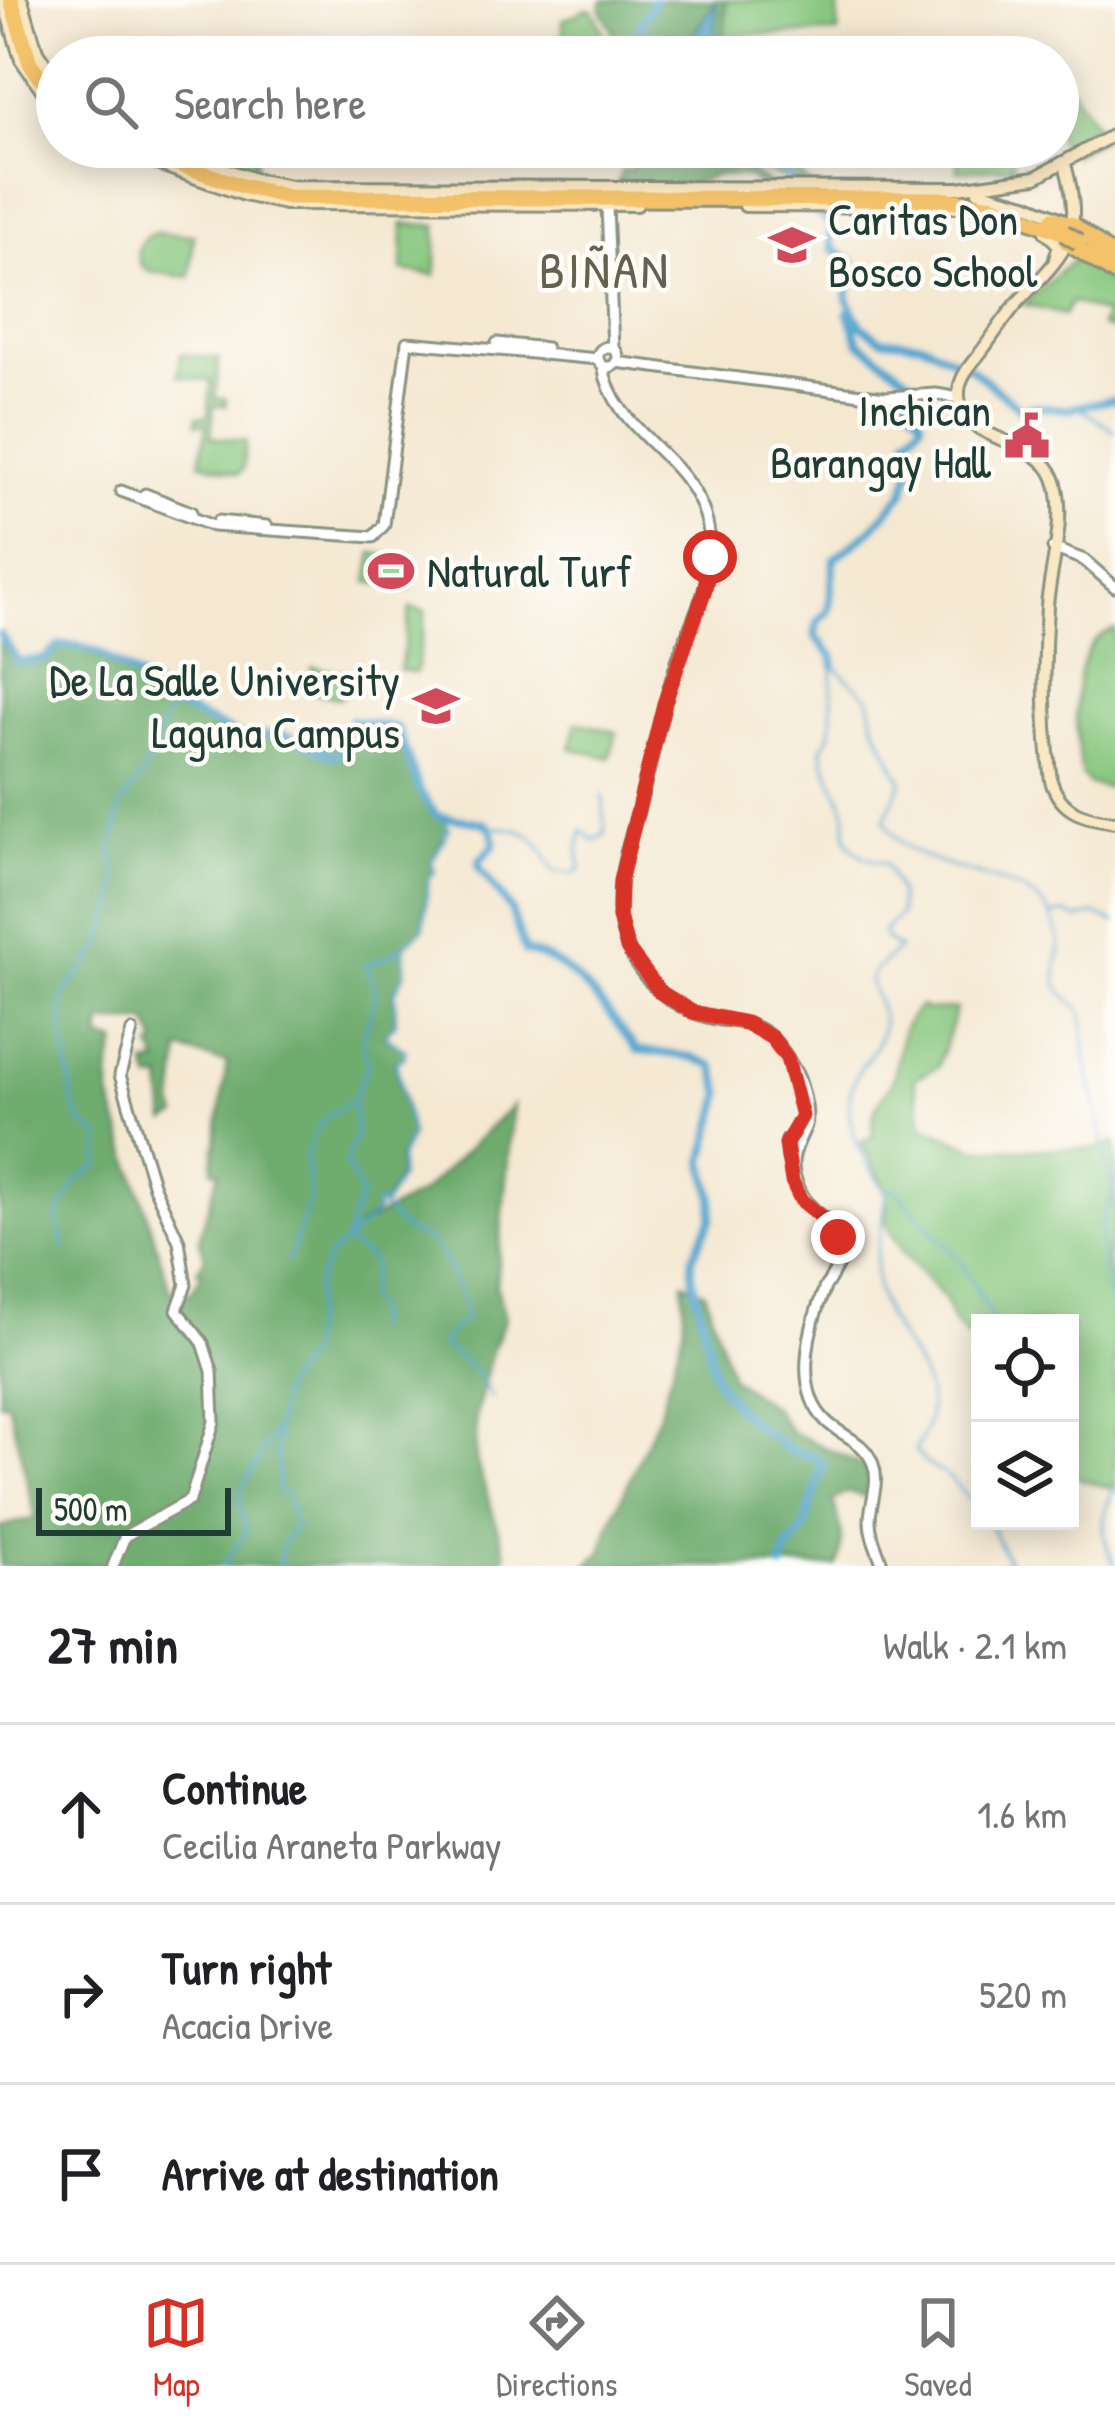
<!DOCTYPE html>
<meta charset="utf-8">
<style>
body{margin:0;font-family:"Patrick Hand",sans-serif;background:#f6f6f6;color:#202124}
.controls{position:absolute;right:36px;bottom:36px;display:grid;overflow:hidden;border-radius:0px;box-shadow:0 6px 30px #0003}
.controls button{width:108px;height:108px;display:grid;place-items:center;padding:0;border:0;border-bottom:3px solid #e0e0e0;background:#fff;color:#202124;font:60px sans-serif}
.scale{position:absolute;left:36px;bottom:30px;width:195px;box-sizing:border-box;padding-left:12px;border:6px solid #1f3d34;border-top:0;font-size:33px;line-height:42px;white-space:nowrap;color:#1f3d34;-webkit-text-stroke:9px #fdfcf7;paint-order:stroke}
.stop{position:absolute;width:36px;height:36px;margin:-27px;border:9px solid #d93025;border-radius:50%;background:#fff}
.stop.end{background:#d93025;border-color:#fff;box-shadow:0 3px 12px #0008}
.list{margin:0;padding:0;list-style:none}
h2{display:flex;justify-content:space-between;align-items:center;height:156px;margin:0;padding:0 48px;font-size:51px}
h2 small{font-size:39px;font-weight:400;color:#757577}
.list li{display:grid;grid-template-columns:78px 1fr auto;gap:36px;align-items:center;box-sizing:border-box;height:180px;padding:0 48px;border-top:3px solid #e0e0e0}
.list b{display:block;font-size:45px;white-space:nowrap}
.list p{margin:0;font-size:39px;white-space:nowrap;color:#757577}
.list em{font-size:39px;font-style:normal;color:#757577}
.icon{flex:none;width:66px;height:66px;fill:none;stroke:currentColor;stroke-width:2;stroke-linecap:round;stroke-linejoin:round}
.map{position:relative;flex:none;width:1115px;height:1566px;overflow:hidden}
.search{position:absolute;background:#fff;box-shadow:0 6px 30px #0003;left:36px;right:36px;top:36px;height:132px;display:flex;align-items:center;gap:30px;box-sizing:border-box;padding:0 42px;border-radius:66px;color:#757577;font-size:45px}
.sheet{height:696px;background:#fff}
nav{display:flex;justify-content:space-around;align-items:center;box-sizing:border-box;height:168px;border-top:3px solid #e0e0e0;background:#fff;font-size:33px;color:#757577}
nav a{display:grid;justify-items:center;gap:6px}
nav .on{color:#d93025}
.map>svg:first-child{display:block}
</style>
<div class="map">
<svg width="1115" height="1566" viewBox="0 0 1115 1566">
<rect width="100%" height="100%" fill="#fdfcf7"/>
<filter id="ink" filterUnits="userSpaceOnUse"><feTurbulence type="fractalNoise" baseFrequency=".00833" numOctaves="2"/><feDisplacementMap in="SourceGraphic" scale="24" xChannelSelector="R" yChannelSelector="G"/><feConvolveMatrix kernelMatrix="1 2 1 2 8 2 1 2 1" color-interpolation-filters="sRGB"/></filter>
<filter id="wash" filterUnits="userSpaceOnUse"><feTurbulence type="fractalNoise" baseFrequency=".004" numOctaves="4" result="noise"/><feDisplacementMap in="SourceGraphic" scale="48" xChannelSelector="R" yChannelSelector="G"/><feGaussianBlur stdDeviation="2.7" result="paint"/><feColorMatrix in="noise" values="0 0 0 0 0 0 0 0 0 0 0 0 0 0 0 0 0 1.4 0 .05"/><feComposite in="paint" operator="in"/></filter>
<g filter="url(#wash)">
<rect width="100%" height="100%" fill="#f4e8d1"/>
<path fill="#88c77f" stroke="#54825a" stroke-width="3" d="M726 0H838V33L724 35Z
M587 9 593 10 603 31 606 54H564L563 20Z
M1072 88 1103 138 1073 156 1058 140V95Z
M201 147H256V177L201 157Z
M958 147H1013V167L958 171Z
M403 224 437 225 436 275 402 271Z
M155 233 194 235 190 277 151 272 141 265C134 250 140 238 155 233Z
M1072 261 1081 262 1115 288V331L1100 326 1105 314 1071 302 1064 315 1024 304Z
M181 354 219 359 215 398 226 399 225 406H214L211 437 246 441 243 469 239 474 200 462 207 425 196 424 197 417H208L211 381 178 376Z
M373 553 414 560 410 589 368 582Z
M410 608 426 611 416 673 400 670Z
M1115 629V790L1089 784 1081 774C1076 730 1064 645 1115 629Z
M312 667 345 672 343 696 339 698 307 691Z
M577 722 617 732 610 758 570 748Z
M921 1006 926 1010 956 1009 938 1067 914 1079 923 1126 976 1149H1095L1115 1143V1219L1107 1263 1115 1287V1489L1082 1480 1070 1471V1323H980V1351L952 1320 946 1301 904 1254 886 1225V1188L861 1142 873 1136C871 1095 886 1103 894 1075 901 1048 897 1025 921 1006Z"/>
<path fill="#6eac6e" stroke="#467451" stroke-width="3" fill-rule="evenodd" d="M602 0H725L723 57H716L715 2 690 39 701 57H654L650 52 614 51 612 29 600 8Z
M632 147H802L803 179 810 184C784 184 774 171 751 169L746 156 740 155 729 162V166H740L770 184H758L748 177 715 175 690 185H617L622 170H632Z
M0 641 17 662 46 661 61 647 80 648 96 655 151 687 164 702 246 740 274 733 297 739 359 722 400 732C411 757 419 809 446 820L449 830 444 832 445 837 431 861 434 871 428 879 423 928 404 946 405 973 394 993 395 1023 384 1035 405 1050 404 1058 395 1061 411 1135 399 1158V1177L385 1203 375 1205 377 1212 357 1228 424 1191 513 1105 496 1285 505 1318 492 1351 476 1416V1461L506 1553 501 1566H0V1527L36 1518 8 1402 0 1403ZM102 1022H147L157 1043 152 1048 159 1063 146 1065 151 1081 162 1079 166 1122 178 1116 174 1104 180 1050 227 1063 212 1170 219 1171 199 1238 205 1258 197 1271 202 1273 192 1292H171L110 1096V1068L117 1043 100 1038Z
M683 1282 705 1292 731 1377 775 1409 790 1431 868 1468 867 1497 848 1492 832 1502C842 1519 845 1547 836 1566H587L602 1552 608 1529 660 1411 684 1327Z"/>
<path fill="#54a6cf" stroke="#3a7282" stroke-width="3" d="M716 1V57H701L689 40Z"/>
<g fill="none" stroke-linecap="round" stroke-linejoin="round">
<path stroke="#54a6cf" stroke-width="3" d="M1078 407 1115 431
M491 828C529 825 538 840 554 871L574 874 581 868 578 851 582 830 593 840 605 835 603 796
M1053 915 1065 913 1077 919 1095 914 1115 923
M886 1193C883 1225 870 1263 879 1296 895 1352 958 1385 915 1450 925 1465 931 1466 945 1475 958 1483 966 1500 980 1510
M386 1203 381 1207C391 1214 394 1220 402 1228 409 1235 419 1235 428 1240 445 1249 464 1298 466 1317L440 1343 478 1374 492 1398
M346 1239 361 1194 346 1163 356 1134 353 1101 368 1065 362 1040 375 998 374 982 365 965 388 957 424 928 429 878 435 872 432 861 446 837 444 832 449 831 446 819
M347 1242 370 1258 373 1265 367 1298 375 1313 373 1331
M64 1249 57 1216 79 1178 99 1166 101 1137 81 1122 73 1104 61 1011 65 993 101 946 116 900 118 878 112 854 121 804 141 779 171 704
M288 1262 310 1199 306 1155 319 1126 329 1114 352 1102
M995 1323 961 1262 895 1189 886 1191C860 1156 834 1110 860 1069 871 1053 885 1038 882 1017 881 1006 873 993 870 981L874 971 899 948 885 938 884 930 900 915 899 893 886 864C874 860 860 858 852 847 842 836 848 824 845 811 839 789 824 770 822 747 840 727 827 692 834 666L869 698 875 726 902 782 885 819C908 882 1028 863 1053 920 1067 952 1054 958 1057 982 1060 998 1080 1002 1083 1018 1086 1033 1083 1049 1087 1064 1095 1100 1103 1136 1108 1173 1109 1179 1114 1184 1114 1190 1114 1198 1106 1207 1104 1215 1097 1250 1102 1282 1115 1314
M1115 1488C1099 1515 1101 1538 1115 1565
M988 1521 1010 1566
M223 1566 246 1531 239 1494 275 1429
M278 1566 282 1545 295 1525 288 1497 278 1489 276 1428 282 1389 308 1353 317 1282 328 1258 377 1212 374 1205 386 1203 400 1177V1158L411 1135 396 1061 404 1058 405 1050 385 1035 396 1023 395 993 405 973 404 946"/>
<path stroke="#54a6cf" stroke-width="8" d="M654 0 639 27 644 36 675 57
M764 147 769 159 796 187
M811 208 830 224 832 248 853 262 847 299 862 326 881 339 922 343 969 367 1021 409 1034 406 1067 409 1115 399
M0 634 18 662 45 659 60 645 80 646 97 652 154 687 166 702 248 739C289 726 296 741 333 756L344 748 351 720 397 728 420 791 437 816 484 823 491 828 495 844 479 861V867L511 910 525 952C571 958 609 1014 637 1050L692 1057 714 1066 722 1094 704 1161 713 1198 712 1218 692 1258V1276L716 1381 738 1410 760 1429 791 1451 814 1456 823 1464 804 1529 788 1548 782 1566
M834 666 833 656 815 636 818 622 829 611 834 559 871 530 904 492 915 455 907 438 921 423V417L906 402 911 380 859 342 848 312"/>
</g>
</g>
<g filter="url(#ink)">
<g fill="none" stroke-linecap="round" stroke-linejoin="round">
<g stroke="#8a9282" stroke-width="15">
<path id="tertiary" d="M607 206 613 349
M497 343 546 348
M598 357a10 10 0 1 1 20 0a10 10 0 1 1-20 0Z
M616 362 885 397 936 394 959 398
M603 366C616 445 716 460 710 558 708 595 688 626 677 661 663 705 654 749 643 793 634 828 620 864 619 900 618 918 622 936 630 953 648 989 681 1014 721 1020 737 1022 751 1023 765 1032 777 1040 786 1055 793 1067 801 1078 811 1115 805 1128 795 1149 787 1163 799 1188 823 1241 875 1209 824 1289
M121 491 213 526 373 537 384 525 407 342 598 359
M145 494 191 512
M218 521 267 526
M1053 548 1084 560 1115 587
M788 1158 787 1140 800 1126
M834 1229 840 1245 835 1265
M826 1285C810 1323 792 1388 826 1421 842 1437 864 1440 873 1464 880 1483 870 1502 870 1521 870 1536 878 1551 883 1566
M113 1566 125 1536 190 1500 214 1422 212 1371 203 1343 177 1310 186 1285 179 1241 154 1187 120 1075 132 1031"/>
</g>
<g stroke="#8a9282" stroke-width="16">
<path id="secondary" d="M3 0 21 60 57 111
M22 0 37 51 57 82
M110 147 244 195 285 204 637 205
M163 147 254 179 291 186 958 188 1036 177 1115 134
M1065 164C1085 237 1067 251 1020 300 1005 316 994 335 981 352 971 364 960 376 959 391 955 445 1037 434 1054 478 1068 515 1050 568 1047 606 1043 663 1044 725 1051 781 1061 813 1085 818 1115 822
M978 191 1026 204 1062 219
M745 206 955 207
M1045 232 1059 245 1055 259"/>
</g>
<g stroke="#8a9282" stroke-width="21">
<path id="motorway" d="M11 0 30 63 57 100
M128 147 242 186 288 197 940 199 994 206 1064 233
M1053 219 1073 225 1115 258
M1067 242 1115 273"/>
</g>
<use href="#tertiary" stroke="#fff" stroke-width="9"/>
<use href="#secondary" stroke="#fae7c3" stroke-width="10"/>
<use href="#motorway" stroke="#f3c26a" stroke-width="15"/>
<g stroke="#8a9282" stroke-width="21" stroke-linecap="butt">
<path id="motorway-bridge" d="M1064 233 1079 242"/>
</g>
<use href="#motorway-bridge" stroke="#f3c26a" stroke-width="15"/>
</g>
</g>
<g fill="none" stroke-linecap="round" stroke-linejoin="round" filter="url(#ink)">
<path stroke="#d93025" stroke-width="15" d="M710 557 704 593 664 704 620 881 619 917 627 948 660 992 693 1012 746 1023 772 1038 787 1058 802 1116 786 1144 792 1181 801 1200 828 1222 838 1237"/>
</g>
<defs>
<g id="school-bare" transform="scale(3.6)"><path d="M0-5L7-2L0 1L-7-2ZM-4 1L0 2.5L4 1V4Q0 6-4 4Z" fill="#d1495b" stroke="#fdfcf7" stroke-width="2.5" paint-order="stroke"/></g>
<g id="civic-bare" transform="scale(3.6)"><path d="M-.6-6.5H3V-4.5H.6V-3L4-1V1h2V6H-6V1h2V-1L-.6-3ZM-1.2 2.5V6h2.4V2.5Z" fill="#d1495b" stroke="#fdfcf7" stroke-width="2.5" paint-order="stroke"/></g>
<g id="stadium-bare" transform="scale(3.6)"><path d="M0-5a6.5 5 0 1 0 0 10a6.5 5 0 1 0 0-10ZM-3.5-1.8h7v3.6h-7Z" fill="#d1495b" stroke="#fdfcf7" stroke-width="2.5" paint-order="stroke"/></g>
<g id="university-bare" transform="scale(3.6)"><path d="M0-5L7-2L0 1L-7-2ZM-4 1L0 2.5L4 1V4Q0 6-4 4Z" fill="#d1495b" stroke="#fdfcf7" stroke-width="2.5" paint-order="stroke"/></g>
</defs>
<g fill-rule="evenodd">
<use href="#school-bare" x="792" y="245"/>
<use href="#civic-bare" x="1027" y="436"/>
<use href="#stadium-bare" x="391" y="571"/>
<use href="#university-bare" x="436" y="706"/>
</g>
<g text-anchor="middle" stroke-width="9" stroke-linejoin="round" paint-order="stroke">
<g font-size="45" fill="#1f3d34" stroke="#fdfcf7" text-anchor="start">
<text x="828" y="235">Caritas Don<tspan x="828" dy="52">Bosco School</tspan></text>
<text x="991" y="426" text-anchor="end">Inchican<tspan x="991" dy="52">Barangay Hall</tspan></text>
<text x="427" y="587">Natural Turf</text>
<text x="400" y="696" text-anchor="end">De La Salle University<tspan x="400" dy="52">Laguna Campus</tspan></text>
</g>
<g font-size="51" letter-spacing="3" fill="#656050" stroke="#fdfcf7">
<text x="605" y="288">BIÑAN</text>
</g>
</g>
</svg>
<div class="controls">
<button><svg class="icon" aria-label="locate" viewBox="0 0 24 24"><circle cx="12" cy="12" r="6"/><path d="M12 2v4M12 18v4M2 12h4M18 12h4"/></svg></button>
<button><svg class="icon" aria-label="layers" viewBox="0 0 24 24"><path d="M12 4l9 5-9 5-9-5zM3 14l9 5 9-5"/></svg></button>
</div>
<div class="scale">500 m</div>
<div class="stop" style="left:710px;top:557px"></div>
<div class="stop end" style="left:838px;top:1237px"></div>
<div class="search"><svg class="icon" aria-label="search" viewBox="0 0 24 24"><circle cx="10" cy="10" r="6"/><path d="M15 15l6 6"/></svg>Search here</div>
</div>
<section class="sheet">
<h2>27 min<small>Walk · 2.1 km</small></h2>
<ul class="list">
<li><svg class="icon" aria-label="ahead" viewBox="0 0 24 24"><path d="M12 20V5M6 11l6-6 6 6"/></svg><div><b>Continue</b><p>Cecilia Araneta Parkway</p></div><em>1.6 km</em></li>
<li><svg class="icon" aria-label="right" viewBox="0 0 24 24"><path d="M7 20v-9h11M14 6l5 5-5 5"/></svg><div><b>Turn right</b><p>Acacia Drive</p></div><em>520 m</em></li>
<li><svg class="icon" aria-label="arrive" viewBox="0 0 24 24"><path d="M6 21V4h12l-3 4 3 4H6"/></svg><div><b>Arrive at destination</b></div></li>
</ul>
</section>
<nav>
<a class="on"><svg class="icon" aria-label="map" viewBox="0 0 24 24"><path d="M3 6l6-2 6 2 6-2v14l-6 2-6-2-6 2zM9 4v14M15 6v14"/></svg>Map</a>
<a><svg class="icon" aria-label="directions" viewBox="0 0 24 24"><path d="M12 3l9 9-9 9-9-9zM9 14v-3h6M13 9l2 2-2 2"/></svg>Directions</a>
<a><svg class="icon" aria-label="saved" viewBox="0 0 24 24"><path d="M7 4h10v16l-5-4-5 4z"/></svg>Saved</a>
</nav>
